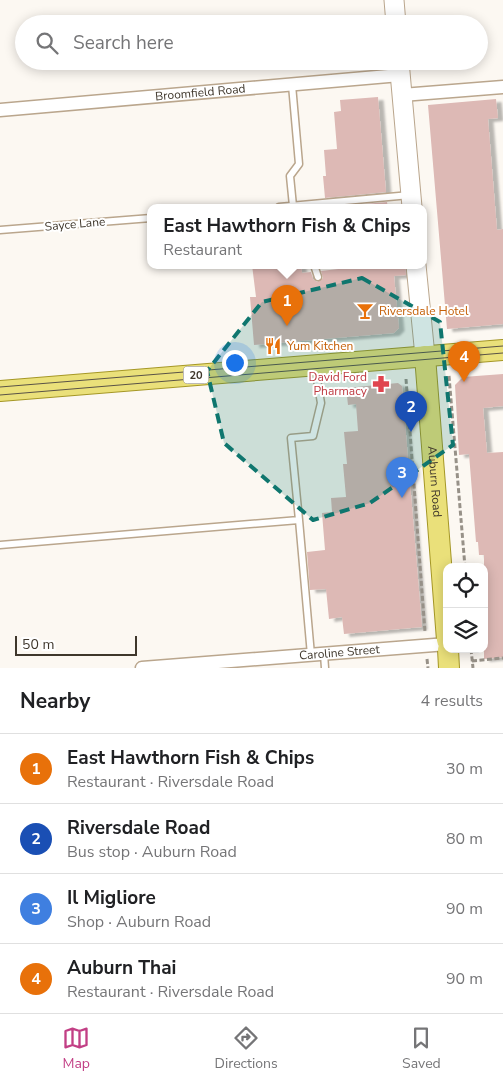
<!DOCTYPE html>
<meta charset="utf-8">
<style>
body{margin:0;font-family:"Nunito Sans",sans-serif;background:#f6f6f6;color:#202124}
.controls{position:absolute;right:15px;bottom:15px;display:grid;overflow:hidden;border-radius:10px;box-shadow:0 2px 12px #0003}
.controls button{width:45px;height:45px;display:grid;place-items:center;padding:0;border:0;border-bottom:1px solid #e0e0e0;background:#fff;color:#202124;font:25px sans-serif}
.scale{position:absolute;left:15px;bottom:12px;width:122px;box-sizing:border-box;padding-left:5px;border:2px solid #3f372c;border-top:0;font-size:14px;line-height:18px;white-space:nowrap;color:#3f372c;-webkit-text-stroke:4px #fff;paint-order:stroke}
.you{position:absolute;left:234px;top:362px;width:18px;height:18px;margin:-12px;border:4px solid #fff;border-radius:50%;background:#1a73e8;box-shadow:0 0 0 8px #1a73e833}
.badge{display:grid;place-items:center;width:32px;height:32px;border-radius:50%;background:#c23f85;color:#fff;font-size:16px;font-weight:700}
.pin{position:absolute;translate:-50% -41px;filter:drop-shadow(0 1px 2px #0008)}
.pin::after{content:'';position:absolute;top:26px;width:18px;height:15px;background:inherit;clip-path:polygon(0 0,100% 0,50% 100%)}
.popup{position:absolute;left:147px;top:204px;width:280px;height:65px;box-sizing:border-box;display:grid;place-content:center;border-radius:10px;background:#fff;filter:drop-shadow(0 1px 4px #0005);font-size:16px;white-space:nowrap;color:#757577}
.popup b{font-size:19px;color:#202124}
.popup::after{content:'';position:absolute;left:50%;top:100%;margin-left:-10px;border:10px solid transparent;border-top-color:#fff}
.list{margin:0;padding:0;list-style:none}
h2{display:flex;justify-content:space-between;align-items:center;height:65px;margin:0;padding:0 20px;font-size:21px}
h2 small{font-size:16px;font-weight:400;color:#757577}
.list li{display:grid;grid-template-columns:32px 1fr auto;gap:15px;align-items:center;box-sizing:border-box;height:70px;padding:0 20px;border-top:1px solid #e0e0e0}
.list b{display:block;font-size:19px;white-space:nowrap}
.list p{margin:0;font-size:16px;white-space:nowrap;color:#757577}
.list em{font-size:16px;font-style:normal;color:#757577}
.icon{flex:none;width:28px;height:28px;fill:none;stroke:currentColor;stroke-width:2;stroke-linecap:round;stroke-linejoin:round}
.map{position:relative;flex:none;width:503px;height:668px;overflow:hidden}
.search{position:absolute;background:#fff;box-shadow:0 2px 12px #0003;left:15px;right:15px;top:15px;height:55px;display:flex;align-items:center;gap:12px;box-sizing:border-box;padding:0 18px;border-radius:28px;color:#757577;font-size:19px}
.sheet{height:345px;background:#fff}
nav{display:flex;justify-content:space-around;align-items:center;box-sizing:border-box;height:70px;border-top:1px solid #e0e0e0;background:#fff;font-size:14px;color:#757577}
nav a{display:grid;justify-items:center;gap:2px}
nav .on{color:#c23f85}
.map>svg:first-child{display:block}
</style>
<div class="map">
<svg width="503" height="668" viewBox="0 0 503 668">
<defs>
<filter id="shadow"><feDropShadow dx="5.5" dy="3" stdDeviation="1" flood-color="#0004"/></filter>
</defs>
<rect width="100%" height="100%" fill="#fcf8f2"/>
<path fill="#ddb9b5" filter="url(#shadow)" d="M378 97 386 192 325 198 323 176H326L324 150 337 149 334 112 341 111 340 100Z
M496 99 498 118 488 119 497 230 503 229V324L447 329 428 105Z
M387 202 388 207H331Z
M252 265H301L302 273 311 272 313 279 317 282 323 278 321 271 347 268V265H405L406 275 394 276 399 328 394 333 254 345 250 297H256Z
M503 374V406L483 408 487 453 503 452V657L484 659V555H479L478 542H476L469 454 459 455 455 385 463 377Z
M398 383 402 386 422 627 344 634 342 617 329 619 326 589 310 590 307 552 325 550 322 513 332 512 331 498 346 497 343 464H347L344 432 358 431 356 404 348 405 346 388Z"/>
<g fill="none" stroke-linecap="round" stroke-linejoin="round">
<g stroke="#baa68d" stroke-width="9">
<path id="lane" d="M292 85 299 164 290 176 293 206
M279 207 410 195
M0 230 151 218
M314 265 318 277
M299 520 291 438 313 436 321 403 315 368
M0 545 299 520 311 655
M324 654 325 668"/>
</g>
<g stroke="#baa68d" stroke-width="15">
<g id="street">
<path d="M402 95 503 87"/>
<path id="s1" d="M0 110 400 75"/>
<path id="s2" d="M142 668 447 644"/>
</g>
</g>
<g stroke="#baa68d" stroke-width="21">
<path id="secondary" d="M394 0 396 24
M399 61 412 207
M416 265 425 356"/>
</g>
<g stroke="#a59726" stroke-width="22">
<g id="primary">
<path id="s3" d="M425 356 447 640"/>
<path d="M0 391 503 350"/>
<path d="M448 649 449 668"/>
</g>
</g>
<path stroke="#979188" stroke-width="3" stroke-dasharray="5 2.5" stroke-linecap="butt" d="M449 376 465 567
M406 379 425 632
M471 649 473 668
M427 659 428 668
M472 661 503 658"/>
<use href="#lane" stroke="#fff" stroke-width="6"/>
<use href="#street" stroke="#fff" stroke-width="12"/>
<use href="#secondary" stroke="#fff" stroke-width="19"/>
<use href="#primary" stroke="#eae07a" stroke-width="20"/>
<path stroke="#595247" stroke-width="1" d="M0 387 503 346
M0 395 503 353"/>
</g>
<path fill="#0f766e" fill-opacity="0.2" stroke="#0f766e" stroke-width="4" stroke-dasharray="10 6" stroke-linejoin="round" d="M362 278 440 322 453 445 370 503 313 520 224 443 207 371 262 302Z"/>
<defs>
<g id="bar-bare" transform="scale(1.35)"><path d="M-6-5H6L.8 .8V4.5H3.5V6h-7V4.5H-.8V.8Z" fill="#e8710a" stroke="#fff" stroke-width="2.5" paint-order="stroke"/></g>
<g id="restaurant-bare" transform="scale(1.35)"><path d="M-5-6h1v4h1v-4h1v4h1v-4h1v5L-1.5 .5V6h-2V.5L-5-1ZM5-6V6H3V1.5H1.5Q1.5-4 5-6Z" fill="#e8710a" stroke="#fff" stroke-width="2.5" paint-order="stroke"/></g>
<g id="pharmacy-bare" transform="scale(1.35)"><path d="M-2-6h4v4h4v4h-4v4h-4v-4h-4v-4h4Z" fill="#e0444e" stroke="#fff" stroke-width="2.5" paint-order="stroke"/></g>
</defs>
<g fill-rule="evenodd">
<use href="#bar-bare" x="365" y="311"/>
<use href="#restaurant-bare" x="273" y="346"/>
<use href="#pharmacy-bare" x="381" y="384"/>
</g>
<g text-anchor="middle" stroke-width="4" stroke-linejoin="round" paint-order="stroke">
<rect fill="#fff" stroke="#79736b" stroke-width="1" x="183.5" y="366.5" width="25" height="17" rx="4"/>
<g font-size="11" font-weight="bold" fill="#3f372c">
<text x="196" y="379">20</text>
</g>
<g font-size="12" fill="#3f372c" stroke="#fff">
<text dy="4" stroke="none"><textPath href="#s1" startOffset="201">Broomfield Road</textPath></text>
<text transform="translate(75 224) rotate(-5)" y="4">Sayce Lane</text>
<text dy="4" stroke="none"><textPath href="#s3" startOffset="126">Auburn Road</textPath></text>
<text dy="4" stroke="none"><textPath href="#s2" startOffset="198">Caroline Street</textPath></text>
</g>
<g font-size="12" fill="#c56008" stroke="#fff" text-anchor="start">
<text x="379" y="315">Riversdale Hotel</text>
<text x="287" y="350">Yum Kitchen</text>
</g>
<g font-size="12" fill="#be3a42" stroke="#fff" text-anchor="end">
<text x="367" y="381">David Ford<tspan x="367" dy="14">Pharmacy</tspan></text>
</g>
</g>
</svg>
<div class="controls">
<button><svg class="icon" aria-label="locate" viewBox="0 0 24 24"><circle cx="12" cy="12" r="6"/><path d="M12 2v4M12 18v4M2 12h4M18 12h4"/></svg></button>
<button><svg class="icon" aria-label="layers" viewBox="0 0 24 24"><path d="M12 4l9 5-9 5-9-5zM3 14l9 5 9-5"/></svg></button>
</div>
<div class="scale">50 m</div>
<div class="you"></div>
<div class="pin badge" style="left:287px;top:326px;background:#e8710a">1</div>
<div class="popup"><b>East Hawthorn Fish &amp; Chips</b>Restaurant</div>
<div class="pin badge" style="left:411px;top:432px;background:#1a4fb4">2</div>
<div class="pin badge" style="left:402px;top:498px;background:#3f7fe0">3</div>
<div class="pin badge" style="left:464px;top:382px;background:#e8710a">4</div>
<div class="search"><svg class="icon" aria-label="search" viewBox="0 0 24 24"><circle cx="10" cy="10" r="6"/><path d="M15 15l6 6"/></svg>Search here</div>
</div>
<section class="sheet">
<h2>Nearby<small>4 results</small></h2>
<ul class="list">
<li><span class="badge" style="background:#e8710a">1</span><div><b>East Hawthorn Fish &amp; Chips</b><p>Restaurant · Riversdale Road</p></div><em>30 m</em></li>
<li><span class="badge" style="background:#1a4fb4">2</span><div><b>Riversdale Road</b><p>Bus stop · Auburn Road</p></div><em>80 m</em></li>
<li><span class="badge" style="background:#3f7fe0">3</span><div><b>Il Migliore</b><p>Shop · Auburn Road</p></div><em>90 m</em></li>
<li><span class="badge" style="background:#e8710a">4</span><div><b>Auburn Thai</b><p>Restaurant · Riversdale Road</p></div><em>90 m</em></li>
</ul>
</section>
<nav>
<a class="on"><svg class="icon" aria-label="map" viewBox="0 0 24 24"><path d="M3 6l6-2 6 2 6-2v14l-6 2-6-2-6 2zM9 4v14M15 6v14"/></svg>Map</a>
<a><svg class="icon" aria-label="directions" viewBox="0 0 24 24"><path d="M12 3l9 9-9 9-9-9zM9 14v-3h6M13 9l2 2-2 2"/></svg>Directions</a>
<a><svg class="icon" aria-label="saved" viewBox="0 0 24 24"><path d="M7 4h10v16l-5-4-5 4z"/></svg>Saved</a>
</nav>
